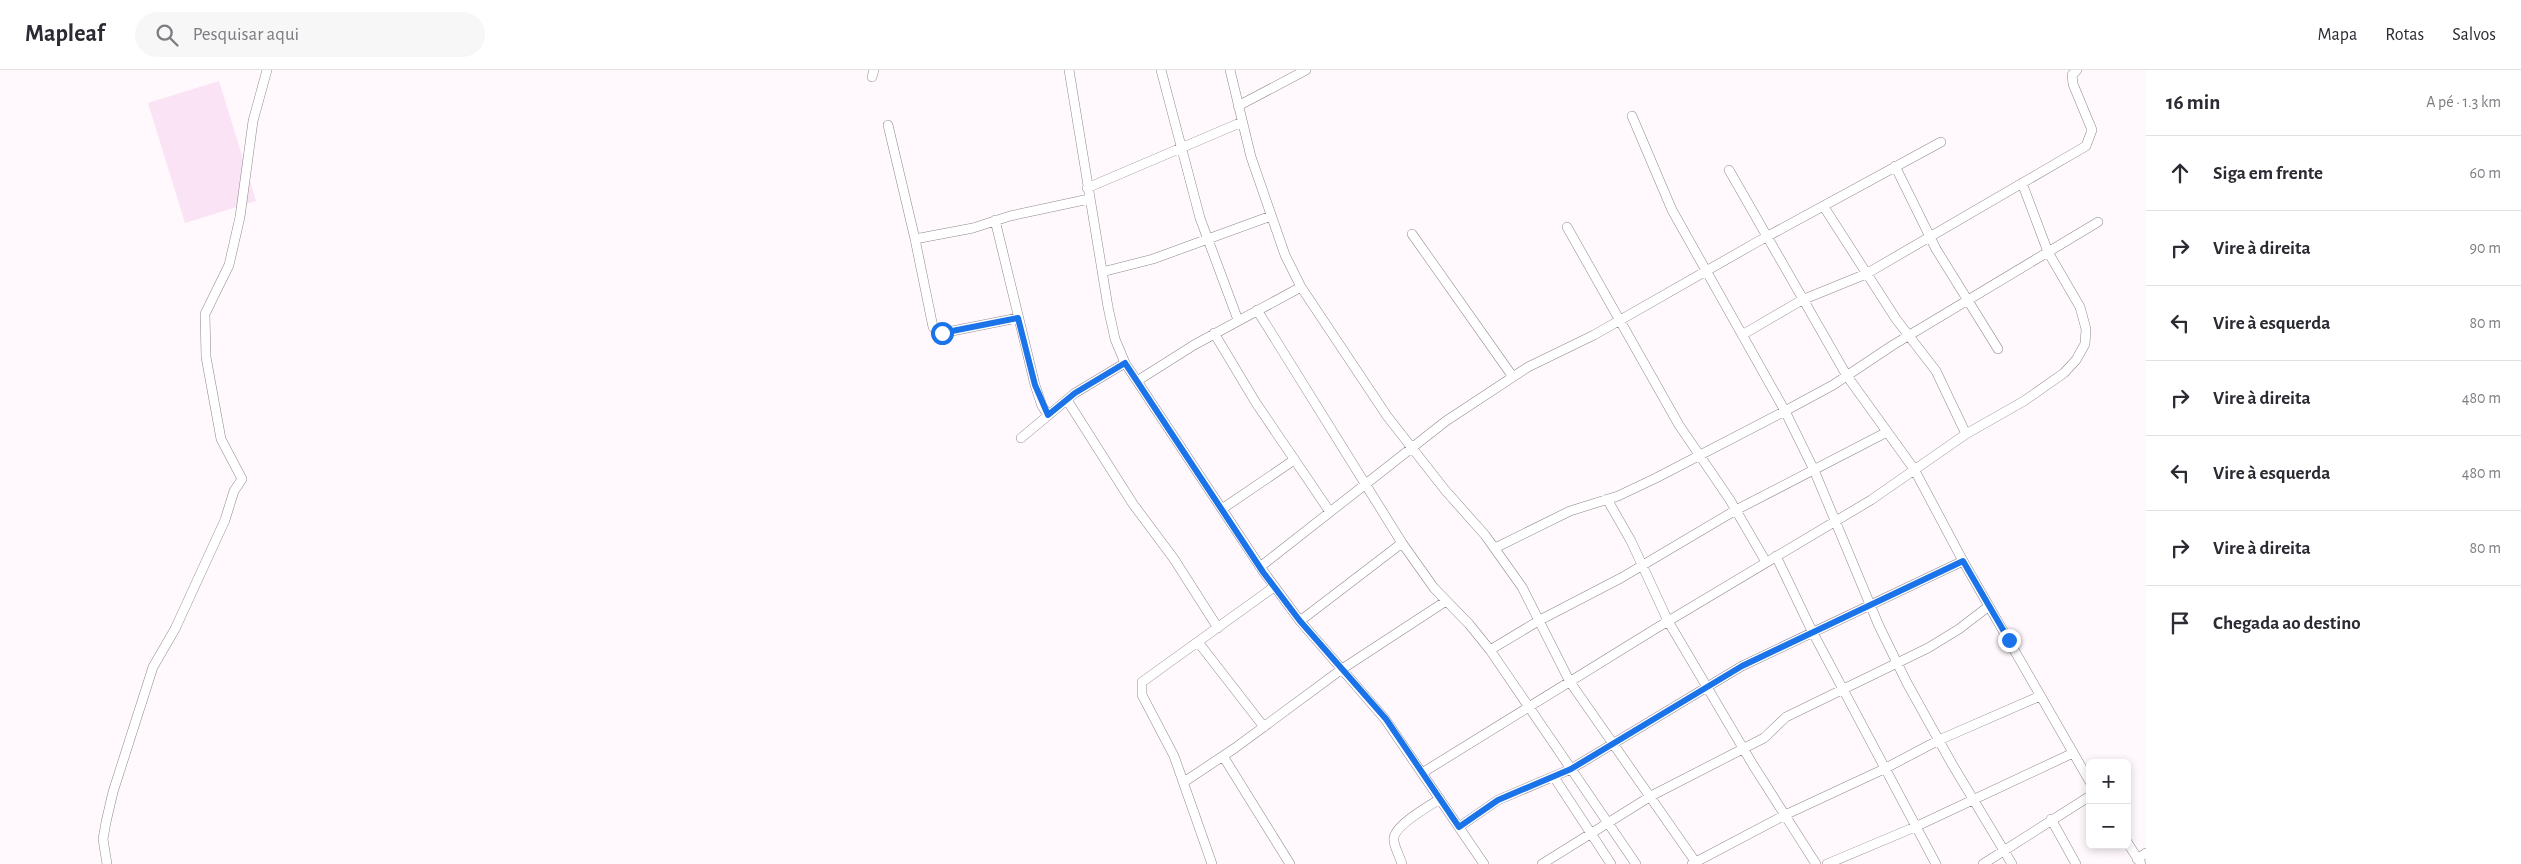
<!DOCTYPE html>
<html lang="pt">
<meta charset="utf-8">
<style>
body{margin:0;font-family:"Alegreya Sans",sans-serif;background:#f7f7f7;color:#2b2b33}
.controls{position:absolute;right:15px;bottom:15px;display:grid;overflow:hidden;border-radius:8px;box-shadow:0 2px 8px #0003}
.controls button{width:45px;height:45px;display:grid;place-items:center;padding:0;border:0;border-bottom:1px solid #e1e1e2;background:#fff;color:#2b2b33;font:25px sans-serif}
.stop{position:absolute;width:15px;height:15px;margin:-11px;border:4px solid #1a73e8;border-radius:50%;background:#fff}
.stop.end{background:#1a73e8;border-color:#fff;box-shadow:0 1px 5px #0008}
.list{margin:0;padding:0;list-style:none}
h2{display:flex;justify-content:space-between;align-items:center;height:65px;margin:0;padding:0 20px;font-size:21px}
h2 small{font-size:16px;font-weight:400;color:#7c7c81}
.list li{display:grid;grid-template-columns:32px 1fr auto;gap:15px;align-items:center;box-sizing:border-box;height:75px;padding:0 20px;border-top:1px solid #e1e1e2}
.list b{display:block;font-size:19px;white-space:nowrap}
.list em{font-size:16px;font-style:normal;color:#7c7c81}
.icon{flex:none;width:28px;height:28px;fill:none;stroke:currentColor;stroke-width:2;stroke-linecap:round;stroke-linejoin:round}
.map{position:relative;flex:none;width:2146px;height:794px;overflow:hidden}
header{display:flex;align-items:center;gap:30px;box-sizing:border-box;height:70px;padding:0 25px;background:#fff;border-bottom:1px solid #e1e1e2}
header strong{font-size:24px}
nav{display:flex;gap:28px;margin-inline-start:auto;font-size:18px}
.search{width:350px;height:45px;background:#f7f7f7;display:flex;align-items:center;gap:12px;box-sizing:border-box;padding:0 18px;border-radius:28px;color:#7c7c81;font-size:19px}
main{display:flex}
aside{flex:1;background:#fff}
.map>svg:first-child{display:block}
</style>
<header>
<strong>Mapleaf</strong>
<div class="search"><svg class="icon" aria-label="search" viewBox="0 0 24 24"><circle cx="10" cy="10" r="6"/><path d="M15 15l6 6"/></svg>Pesquisar aqui</div>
<nav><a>Mapa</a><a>Rotas</a><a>Salvos</a></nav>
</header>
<main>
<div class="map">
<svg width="2146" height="794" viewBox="0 0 2146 794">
<rect width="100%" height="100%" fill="#fff9fd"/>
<path fill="#fae3f4" d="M219 11 256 131 185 153 148 33Z"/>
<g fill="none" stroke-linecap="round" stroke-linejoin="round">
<g stroke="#8f878d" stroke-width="10">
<path id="minor" d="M1069 0 1108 237 1115 269 1125 293 1263 501 1300 551 1385 649 1484 794
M1161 0 1200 148 1238 250
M1230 0 1251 87 1285 185 1301 217 1387 346 1445 420 1485 465 1522 517 1570 612 1697 794
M872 7 874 0
M1238 36 1306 0
M1632 46 1672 140 1785 341 1814 400 1879 556 1907 613 1952 694 2012 794
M888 55 915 169 933 257 937 262 942 263 1018 248
M1895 96 1936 179 1998 279
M1729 100 1847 306 1914 399 1963 491 2090 712
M1087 118 1242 52
M1824 137 1896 249 1936 301 1966 364
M995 150 1035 315 1042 336 1048 345
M1567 157 1679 355 1730 430 1766 492
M1412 164 1513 307
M915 169 973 158 1010 146 1089 129
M1102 202 1153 189 1271 146
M1257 240 1402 473 1434 518 1469 554 1490 580 1636 794
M1214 263 1256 333 1330 442
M1742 265 1802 230 1866 204 2086 76 2092 60 2073 14 2072 5 2077 0
M1137 311 1194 275 1301 217
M1067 330 1133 434 1174 489 1218 558
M1021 368 1075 323 1125 293
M1607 429 1631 471 1668 551 1753 695 1816 794
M1222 439 1294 390
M1495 478 1570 441 1618 426 1656 408 1785 341 1833 315 1893 275 2098 152
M1776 486 1812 561 1936 794
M1260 497 1446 351 1528 297 1594 265 1757 172 1941 72
M1300 551 1402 473
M1198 572 1264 657
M1490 580 1540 550 1621 508 1736 440 1887 362
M1223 686 1290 794
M1422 703 1655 559 1871 430 1966 364 2024 331 2064 303 2076 290 2085 274 2086 259 2080 237 2048 182 2022 113
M1554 707 1611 794
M1184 712 1235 678 1342 599 1446 531
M2051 749 2076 794
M1459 757 1498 730 1571 699 1742 596 1963 491
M2127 772 2141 794
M2137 789 2146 783
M107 794 103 769 106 752 113 722 153 597 175 559 225 450 234 421 242 409 221 369 206 287 205 244 229 195 240 147 253 51 267 0
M1212 794 1174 686 1142 625V612L1274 517
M1402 794C1400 787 1395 779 1394 771 1391 757 1429 736 1440 729
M1542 794 1651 726 1764 668 1786 647 1928 578 1959 559 1989 536
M1692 794 1785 745 1884 699 1939 670 2040 626
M1827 794 1915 757 2073 683
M1983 794 2090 726"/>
</g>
<use href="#minor" stroke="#fff" stroke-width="9"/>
</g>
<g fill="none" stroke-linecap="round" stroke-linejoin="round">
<path stroke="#1a73e8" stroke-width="6" d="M942 263 1018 248 1035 315 1048 345 1075 323 1125 293 1263 502 1300 551 1386 649 1459 757 1498 730 1571 699 1742 596 1963 491 2009 570"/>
</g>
</svg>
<div class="controls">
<button>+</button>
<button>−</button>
</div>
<div class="stop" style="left:942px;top:263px"></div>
<div class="stop end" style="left:2009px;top:570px"></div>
</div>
<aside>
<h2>16 min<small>A pé · 1.3 km</small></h2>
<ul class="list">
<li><svg class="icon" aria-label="ahead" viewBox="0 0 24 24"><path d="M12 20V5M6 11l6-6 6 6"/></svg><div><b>Siga em frente</b></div><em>60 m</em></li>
<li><svg class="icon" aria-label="right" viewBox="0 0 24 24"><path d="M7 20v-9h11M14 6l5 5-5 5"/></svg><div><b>Vire à direita</b></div><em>90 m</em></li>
<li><svg class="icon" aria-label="left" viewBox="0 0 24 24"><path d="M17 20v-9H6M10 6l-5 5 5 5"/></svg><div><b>Vire à esquerda</b></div><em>80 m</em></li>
<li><svg class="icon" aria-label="right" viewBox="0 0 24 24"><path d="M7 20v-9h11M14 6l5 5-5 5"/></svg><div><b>Vire à direita</b></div><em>480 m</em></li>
<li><svg class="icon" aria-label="left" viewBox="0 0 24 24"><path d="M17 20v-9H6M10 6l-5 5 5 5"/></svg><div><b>Vire à esquerda</b></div><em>480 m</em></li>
<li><svg class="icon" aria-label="right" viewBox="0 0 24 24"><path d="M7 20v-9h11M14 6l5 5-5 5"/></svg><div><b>Vire à direita</b></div><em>80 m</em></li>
<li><svg class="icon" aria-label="arrive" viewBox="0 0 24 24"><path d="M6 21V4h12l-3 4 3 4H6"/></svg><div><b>Chegada ao destino</b></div></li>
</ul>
</aside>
</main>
